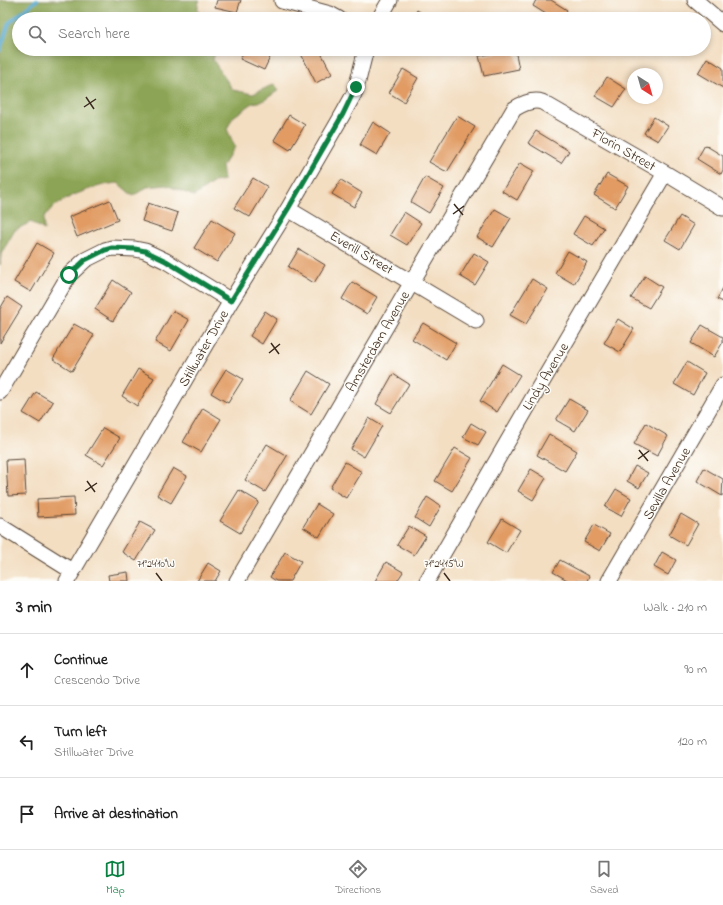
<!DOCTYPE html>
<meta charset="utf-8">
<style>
body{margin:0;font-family:"Indie Flower",sans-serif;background:#f6f6f6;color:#222}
.compass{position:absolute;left:627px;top:68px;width:36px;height:36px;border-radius:50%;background:#fff;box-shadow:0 2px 6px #0003;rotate:143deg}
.stop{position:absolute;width:12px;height:12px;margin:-9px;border:3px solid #0b8043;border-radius:50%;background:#fff}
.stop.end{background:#0b8043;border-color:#fff;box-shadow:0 1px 4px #0008}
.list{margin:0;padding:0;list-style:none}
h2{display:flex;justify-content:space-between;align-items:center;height:52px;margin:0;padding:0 16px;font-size:17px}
h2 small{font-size:13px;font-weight:400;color:#767676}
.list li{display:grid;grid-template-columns:26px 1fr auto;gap:12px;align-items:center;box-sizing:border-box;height:72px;padding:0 16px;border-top:1px solid #e0e0e0}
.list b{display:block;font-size:15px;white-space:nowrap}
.list p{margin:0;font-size:13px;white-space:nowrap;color:#767676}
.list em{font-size:13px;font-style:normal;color:#767676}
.icon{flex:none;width:22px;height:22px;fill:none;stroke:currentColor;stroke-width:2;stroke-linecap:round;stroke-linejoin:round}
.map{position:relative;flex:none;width:723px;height:581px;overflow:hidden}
.search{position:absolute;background:#fff;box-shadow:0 2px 6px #0003;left:12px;right:12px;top:12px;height:44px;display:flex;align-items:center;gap:10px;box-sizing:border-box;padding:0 14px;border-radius:22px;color:#767676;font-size:15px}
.sheet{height:268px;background:#fff}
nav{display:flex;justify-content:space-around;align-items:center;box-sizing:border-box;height:56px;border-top:1px solid #e0e0e0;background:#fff;font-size:11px;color:#767676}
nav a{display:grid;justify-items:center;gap:2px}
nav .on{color:#0b8043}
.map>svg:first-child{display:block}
</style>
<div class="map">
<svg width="723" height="581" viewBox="0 0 723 581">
<rect width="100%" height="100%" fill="#fdfcf7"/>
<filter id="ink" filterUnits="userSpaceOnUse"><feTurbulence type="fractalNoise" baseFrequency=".025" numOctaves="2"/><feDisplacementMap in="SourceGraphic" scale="8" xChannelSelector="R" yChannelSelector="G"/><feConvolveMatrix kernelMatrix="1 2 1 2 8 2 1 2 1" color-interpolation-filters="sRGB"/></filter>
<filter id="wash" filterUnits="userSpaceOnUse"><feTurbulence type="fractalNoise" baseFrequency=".012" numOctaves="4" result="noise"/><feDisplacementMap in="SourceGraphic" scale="16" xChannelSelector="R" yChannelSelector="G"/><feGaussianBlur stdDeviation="0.9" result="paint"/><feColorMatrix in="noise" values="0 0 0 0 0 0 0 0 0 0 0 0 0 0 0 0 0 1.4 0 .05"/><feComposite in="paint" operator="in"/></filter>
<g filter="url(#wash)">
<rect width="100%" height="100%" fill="#f3dec2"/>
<path fill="#8ca455" stroke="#64673a" d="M0 0H200C196 7 198 13 203 19H19V49H216L213 60 233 90 253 94 274 84 279 90 263 101 253 103 233 117 227 129 235 147 222 166 224 180 214 182 194 196 166 185 147 187 133 196 118 183C99 184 53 199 44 218 43 221 44 226 44 230L31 222 15 230 1 254 0 265Z"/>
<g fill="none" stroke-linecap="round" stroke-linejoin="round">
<path stroke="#53a7cf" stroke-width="4" d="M0 50 9 23 37 0"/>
</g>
<g id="blocks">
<path fill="#e19b64" d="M217 0H241L237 12 215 7Z
M536 0H551L567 10 562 19H554L533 6Z
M417 10 431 19H412Z
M245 49H268L273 51 264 70 240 59Z
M301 49H319L332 74 316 83 299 50Z
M515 49 519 69 484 76 479 56Z
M707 58 723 68V88L698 73Z
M403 69 418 78 404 102 389 93Z
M607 77 626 89 614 107 595 96Z
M289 115 305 125 290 150 274 140Z
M457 116 475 127 447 172 429 162Z
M654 117 668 126 658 141 644 133Z
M373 122 390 133 377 155 360 145Z
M536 131 569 151 561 163 528 143Z
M705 145 723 156V170L721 174 697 159Z
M520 163 534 171 517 200 502 191Z
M607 174 628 186 615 208 594 195Z
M425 177 444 188 429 213 411 202Z
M253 178 268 187 250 217 234 208Z
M341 180 362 193 354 207 332 194Z
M110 200 118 220 77 237 69 217Z
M148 203 178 213 172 231 142 221Z
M495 209 511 218 493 247 477 237Z
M404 212 421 223 407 245 390 235Z
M584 216 604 228 593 246 573 234Z
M680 216 694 225 680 249 665 240Z
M212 219 235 233 217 262 194 248Z
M37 243 54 253 31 292 14 282Z
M299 249 325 265 314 283 288 267Z
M568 251 587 262 574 284 555 273Z
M474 253 489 262 475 285 460 276Z
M645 276 662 287 649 308 631 298Z
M532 279 548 289 526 324 510 315Z
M113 280 131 292 113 321 95 309Z
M352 282 377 297 367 314 342 299Z
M723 288V302L717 299Z
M7 297 22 307 0 343V309Z
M173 311 189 320 171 351 155 342Z
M265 311 277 319 262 344 250 336Z
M618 319 634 329 620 352 604 343Z
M423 323 456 343 446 360 412 339Z
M74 324 94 335 72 371 53 359Z
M702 325 723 337V342L714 357 691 343Z
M687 362 705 373 693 395 674 384Z
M502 364 520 375 497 412 480 401Z
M138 369 154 378 137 406 122 396Z
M226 369 243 379 228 403 211 393Z
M308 371 329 384 311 414 290 401Z
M393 374 409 384 391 413 376 404Z
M36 392 53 402 40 423 23 413Z
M569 399 588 410 575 431 556 420Z
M203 408 221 419 201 452 183 442Z
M369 418 382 426 364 457 351 449Z
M471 423 486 432 478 445 463 437Z
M646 423 668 436 657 456 634 444Z
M103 428 120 438 103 465 86 455Z
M549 434 577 451 565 471 537 455Z
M267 444 287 456 265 492 245 480Z
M455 448 472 458 452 491 435 481Z
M24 459 26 495 8 496 6 460Z
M345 462 362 472 346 498 330 488Z
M635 466 648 473 639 488 627 481Z
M173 468 187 476 171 503 157 495Z
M704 468 723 479 722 496 697 481Z
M531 469 546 478 533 500 518 491Z
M616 489 631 498 621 516 605 507Z
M239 490 259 502 240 533 220 521Z
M74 497 75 515 38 517 37 499Z
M427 497 441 506 429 527 415 518Z
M317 504 333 514 319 537 303 527Z
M681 514 698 524 686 545 669 535Z
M502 519 520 530 506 553 488 542Z
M140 522 155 530 136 561 122 552Z
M594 525 610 534 600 551 584 542Z
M409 526 426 536 414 555 397 545Z
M285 552 301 561 290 581H276L270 577Z
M662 552 676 560 668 575 654 567Z
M560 560 589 576 587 581H569L553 572Z
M386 562 403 572 397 581H375Z
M208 563 221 571 215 581H197Z
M128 572 129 581H109L108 575Z"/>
</g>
</g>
<g filter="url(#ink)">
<use href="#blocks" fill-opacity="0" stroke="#574537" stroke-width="1"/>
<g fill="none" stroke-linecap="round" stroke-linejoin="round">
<g stroke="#574537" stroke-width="17">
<path id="street" d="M695 0 723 24
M282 1 330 14 339 19
M379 19 390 0
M288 209 476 321
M0 392 69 275 85 260 105 250 112 248 135 249 145 251 166 261 231 301
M0 526 72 571
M67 581 231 301 288 209 343 114 354 94 358 81 366 49
M237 581 412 282 514 109C522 104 533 99 542 102L665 173 723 208
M427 581 534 396 665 173
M609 581 723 385"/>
</g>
<use href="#street" stroke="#fff" stroke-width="15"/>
</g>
</g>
<g fill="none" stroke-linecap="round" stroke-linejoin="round" filter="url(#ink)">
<path stroke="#0b8043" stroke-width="5" d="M69 275 85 260 105 250 112 248 135 249 145 251 166 261 231 301 288 209 343 114 356 87"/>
</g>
<path fill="none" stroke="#3b2a1e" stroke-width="1.5" d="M86 97 94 109M84 107 96 99M454 204 463 215M453 214 464 206M271 343 279 354M269 353 280 344M639 450 648 461M638 459 649 451M87 481 95 492M85 491 97 483M156 573 162 581M444 573 450 581"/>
<g text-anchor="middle" stroke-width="3" stroke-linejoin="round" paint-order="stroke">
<g font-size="14" fill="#3b2a1e" stroke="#fdfcf7">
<text transform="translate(624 149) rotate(30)" y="5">Florin Street</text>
<text transform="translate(362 252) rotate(31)" y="5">Everill Street</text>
<text transform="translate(377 341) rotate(-60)" y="5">Amsterdam Avenue</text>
<text transform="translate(203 348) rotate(-60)" y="5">Stillwater Drive</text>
<text transform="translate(545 376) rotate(-59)" y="5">Lindy Avenue</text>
<text transform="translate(666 483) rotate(-60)" y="5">Sevilla Avenue</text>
</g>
</g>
<g font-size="10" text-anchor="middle" fill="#3b2a1e" stroke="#fdfcf7" stroke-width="3" stroke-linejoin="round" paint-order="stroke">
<text x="156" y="567">71°24'10"W</text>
<text x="444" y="567">71°24'15"W</text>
</g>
</svg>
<svg class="compass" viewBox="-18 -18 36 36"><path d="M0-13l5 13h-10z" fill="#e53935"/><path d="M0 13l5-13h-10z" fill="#767676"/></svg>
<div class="stop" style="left:69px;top:275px"></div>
<div class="stop end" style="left:356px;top:87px"></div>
<div class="search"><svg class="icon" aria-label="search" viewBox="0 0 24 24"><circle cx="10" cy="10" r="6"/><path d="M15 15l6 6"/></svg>Search here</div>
</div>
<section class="sheet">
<h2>3 min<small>Walk · 210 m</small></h2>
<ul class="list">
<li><svg class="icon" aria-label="ahead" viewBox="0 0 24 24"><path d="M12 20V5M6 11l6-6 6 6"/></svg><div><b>Continue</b><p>Crescendo Drive</p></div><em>90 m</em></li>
<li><svg class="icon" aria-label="left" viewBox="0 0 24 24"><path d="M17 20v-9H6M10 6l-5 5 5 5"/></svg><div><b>Turn left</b><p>Stillwater Drive</p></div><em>120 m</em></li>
<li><svg class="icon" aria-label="arrive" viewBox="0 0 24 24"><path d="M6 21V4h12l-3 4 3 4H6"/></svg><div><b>Arrive at destination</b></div></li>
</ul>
</section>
<nav>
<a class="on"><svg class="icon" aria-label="map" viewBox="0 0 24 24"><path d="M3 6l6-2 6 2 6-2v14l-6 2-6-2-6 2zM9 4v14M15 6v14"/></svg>Map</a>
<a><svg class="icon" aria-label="directions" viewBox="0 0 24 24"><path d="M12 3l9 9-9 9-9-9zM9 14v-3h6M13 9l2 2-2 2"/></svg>Directions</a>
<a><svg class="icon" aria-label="saved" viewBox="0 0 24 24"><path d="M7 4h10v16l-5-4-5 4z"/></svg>Saved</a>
</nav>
